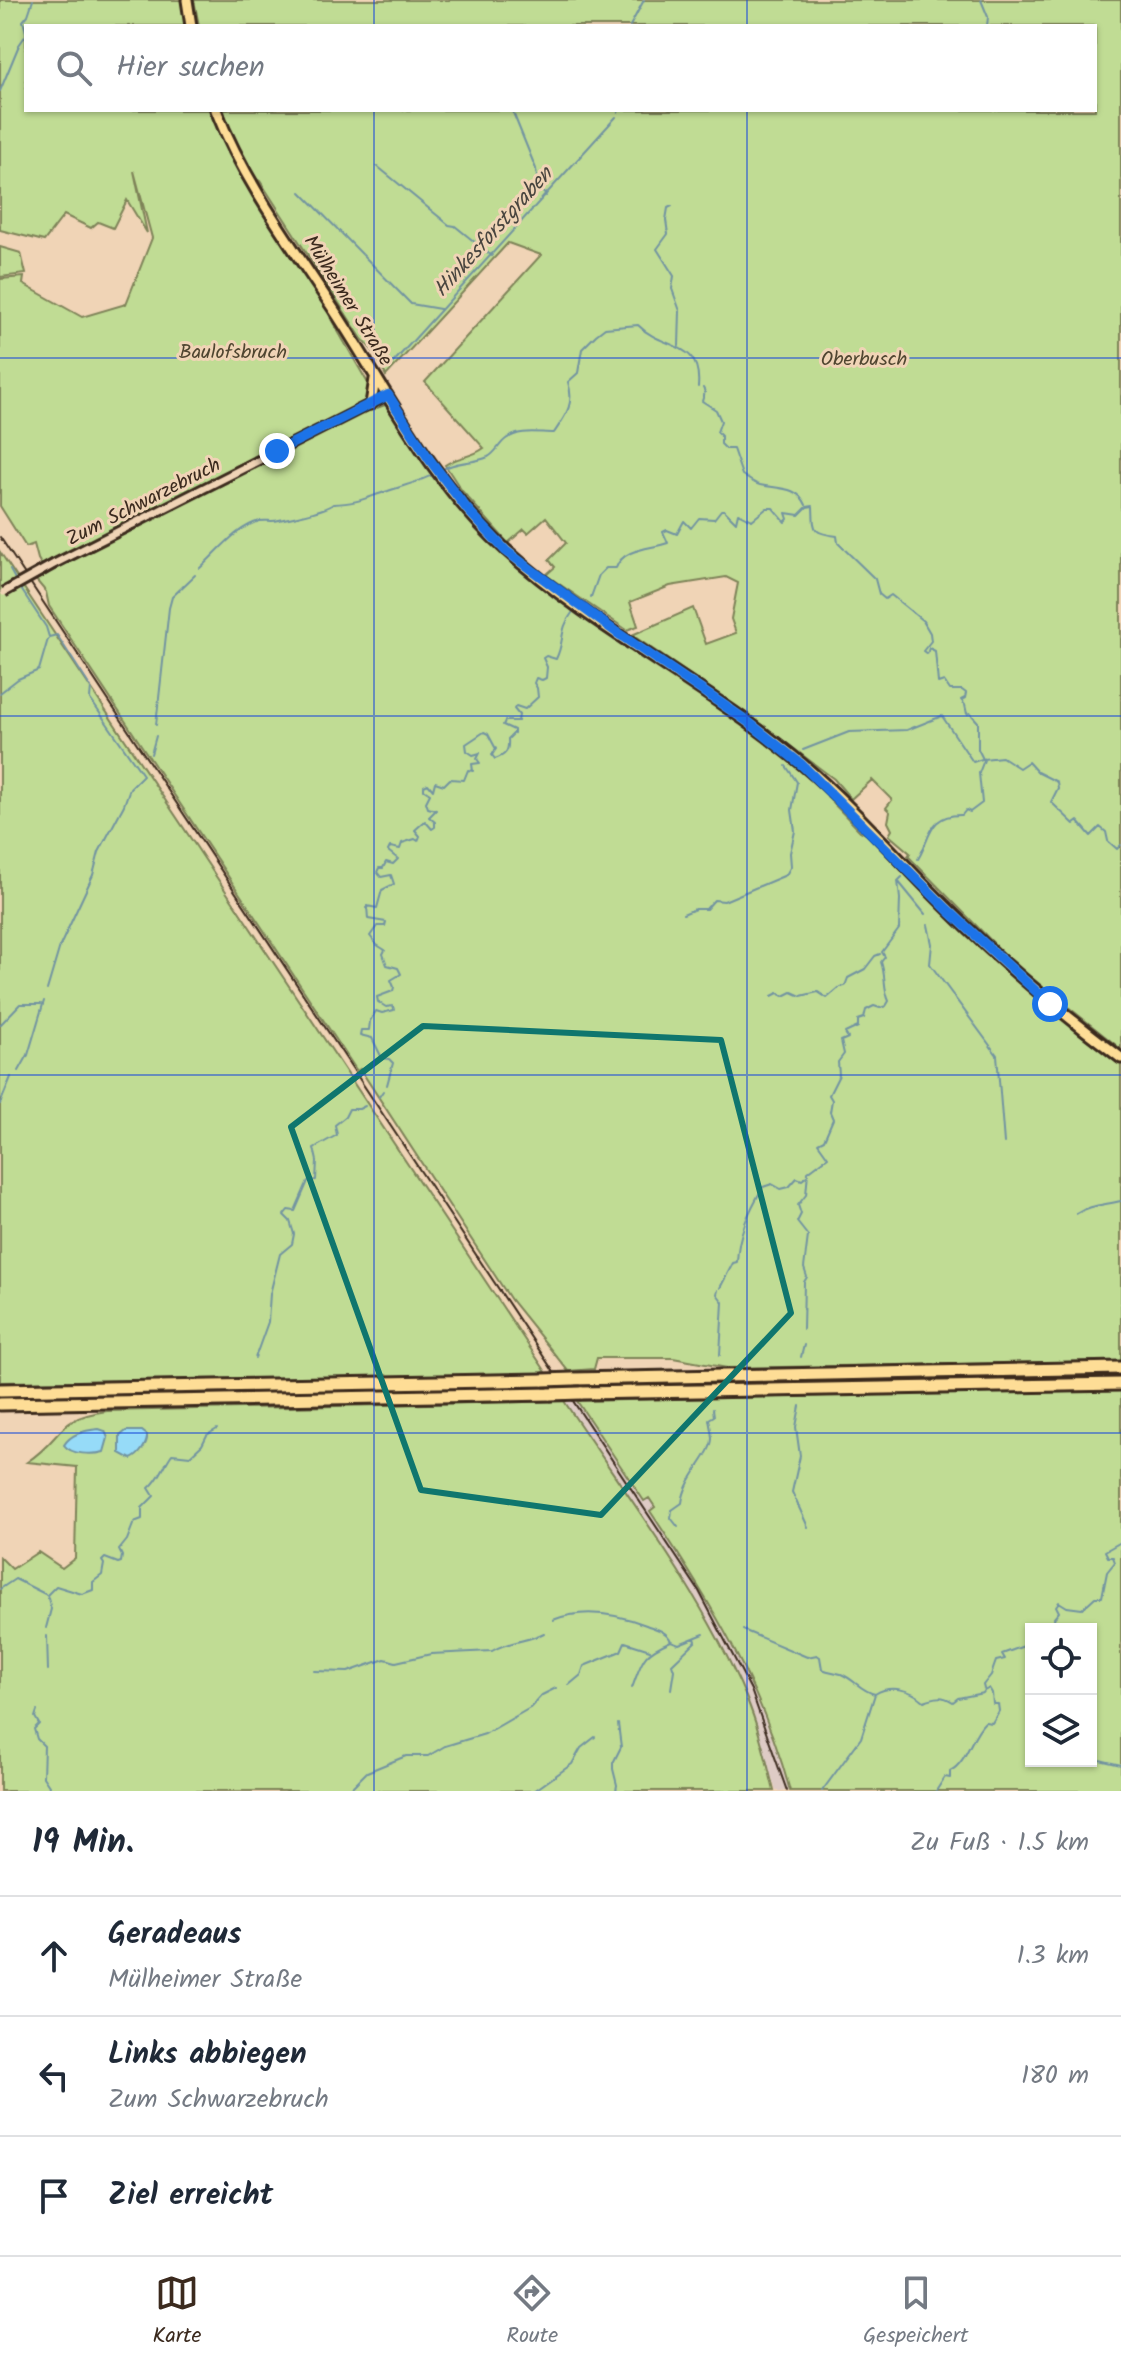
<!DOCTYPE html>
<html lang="de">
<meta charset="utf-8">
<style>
body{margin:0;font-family:Kalam,sans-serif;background:#f6f6f7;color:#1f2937}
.controls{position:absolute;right:24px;bottom:24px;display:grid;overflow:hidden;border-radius:0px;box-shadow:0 2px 6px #0004}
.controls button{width:72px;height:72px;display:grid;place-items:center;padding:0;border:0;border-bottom:2px solid #e0e1e3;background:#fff;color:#1f2937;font:40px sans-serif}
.stop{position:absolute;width:24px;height:24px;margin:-18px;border:6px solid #1a73e8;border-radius:50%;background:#fff}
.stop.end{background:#1a73e8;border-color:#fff;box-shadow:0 2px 8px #0008}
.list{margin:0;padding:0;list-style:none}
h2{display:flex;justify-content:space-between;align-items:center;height:104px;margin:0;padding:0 32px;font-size:34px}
h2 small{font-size:26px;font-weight:400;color:#747a83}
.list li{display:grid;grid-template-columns:52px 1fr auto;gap:24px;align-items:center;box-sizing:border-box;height:120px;padding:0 32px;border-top:2px solid #e0e1e3}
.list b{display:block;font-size:30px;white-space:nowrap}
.list p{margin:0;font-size:26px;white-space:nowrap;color:#747a83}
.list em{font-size:26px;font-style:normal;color:#747a83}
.icon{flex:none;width:44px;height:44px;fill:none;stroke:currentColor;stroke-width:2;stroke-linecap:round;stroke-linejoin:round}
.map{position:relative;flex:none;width:1121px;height:1791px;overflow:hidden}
.search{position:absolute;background:#fff;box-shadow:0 2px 6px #0004;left:24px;right:24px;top:24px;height:88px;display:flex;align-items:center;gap:20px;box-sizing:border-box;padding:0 28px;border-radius:0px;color:#747a83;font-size:30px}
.sheet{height:464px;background:#fff}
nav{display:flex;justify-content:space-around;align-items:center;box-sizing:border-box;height:112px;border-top:2px solid #e0e1e3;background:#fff;font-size:22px;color:#747a83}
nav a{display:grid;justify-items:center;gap:4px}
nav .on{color:#3b2a1e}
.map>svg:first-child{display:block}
</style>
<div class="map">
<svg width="1121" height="1791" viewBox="0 0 1121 1791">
<rect width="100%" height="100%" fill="#f0d4b6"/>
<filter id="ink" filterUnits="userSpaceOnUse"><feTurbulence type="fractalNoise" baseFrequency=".0125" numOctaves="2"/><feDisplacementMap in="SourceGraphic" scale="16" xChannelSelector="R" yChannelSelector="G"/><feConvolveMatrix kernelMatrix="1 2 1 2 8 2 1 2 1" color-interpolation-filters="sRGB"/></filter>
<g filter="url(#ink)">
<path fill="#decbc5" d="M564 1401H577L643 1501 649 1498 655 1508 650 1511 700 1587 732 1642 757 1694 781 1758 790 1791H776L746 1697 681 1578Z"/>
<path fill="#c0dc94" stroke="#7e8359" stroke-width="2" fill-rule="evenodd" d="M0 0H184L188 26H26V110H211L240 168 324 299 331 319 369 385V394L362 404 366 412 385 405 391 408 485 535 799 766 826 792 828 798 860 831 870 836 1009 973 1121 1062V1361L727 1368 673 1358H597L594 1369 568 1371 511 1300 360 1069 357 1071 49 606 46 592 36 580 47 574 38 559 34 544 26 547 0 506V279L24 277 23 284 82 317 126 304 152 238 134 171 147 233 127 200 113 228 98 222 91 228 64 215 44 241 0 230Z
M194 0H1121V1049L1014 964 908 856 910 853 889 835 892 830 888 822 890 812 886 808 892 800 872 780 851 799 834 779 752 717 632 635 693 608 706 644 736 633 731 619 738 583 726 577 670 586 630 602 638 626 627 630 546 575 555 567 549 560 566 543 546 517 528 533 524 529 508 543 462 491 445 465C458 456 471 458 484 448L425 382 541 255 508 243 386 376 375 353 362 339 260 181 253 177 230 136 224 110H1095V26H199Z
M0 247 21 253 26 274 0 277Z
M0 552 548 1375 0 1382Z
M1121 1390V1791H790C762 1686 710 1601 650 1511L655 1507 649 1498 644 1501 577 1401ZM1031 1629H1091V1761H1031Z
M564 1401C628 1497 701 1592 746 1697 759 1728 766 1759 774 1791H0V1557L12 1569 38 1552 62 1568 75 1558 77 1467 27 1462C65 1437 54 1418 107 1411Z"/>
<path fill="#96dbf8" stroke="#7294a1" stroke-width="2" d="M99 1429 105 1431 108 1438 104 1452C93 1455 71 1455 64 1445 71 1433 86 1430 99 1429Z
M126 1431H142L147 1435C148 1444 139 1456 131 1459L120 1453V1436Z"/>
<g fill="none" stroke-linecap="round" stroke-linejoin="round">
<path stroke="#7294a1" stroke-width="2" d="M981 0 988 17 987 26
M630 26 644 0
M26 32 23 21 28 15 33 0
M0 91 19 45 26 35
M512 110 536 169 538 186 546 196
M618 113 619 110
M377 166 449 225 455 226 492 256
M301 192 411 304 440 309
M672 206 668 208 666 220 668 234 657 249 674 276 672 289 680 311 679 346
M391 365 616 117
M703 388 705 392 702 401 716 410 721 421 717 432 721 436V444L726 449H733L742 475C747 478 753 483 760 485 778 489 798 486 806 505
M441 470C457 460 473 464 488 457 496 453 499 444 506 439 520 429 537 433 554 433 566 415 575 404 568 382L578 373 582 349 596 335 605 328 638 325C663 351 702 339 698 387
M200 568C217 553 237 526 260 521 266 520 273 522 279 520 290 518 327 510 333 504 359 503 365 498 388 491 405 485 420 482 436 473
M10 570 16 581
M19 586 46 627 49 637 57 635 91 688 90 699 143 775 130 788 124 805 99 852 93 875 60 946 47 990
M591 597 599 575 606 568H616C623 548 650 549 668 543L663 532 667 530 677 534 684 521 691 528 699 518 714 519 721 510H724L736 522 738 513 752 520 767 508H773L785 522 788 519 786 513 799 515 807 507 813 506C814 531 812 533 837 536L838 543 875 579 879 594 885 599 891 595 923 621 930 633 931 641 923 651 927 654 929 648 935 651 938 683 944 681 950 690H962L966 693 965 698 961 700 965 705 967 714 970 713 978 722V749L983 759 1002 757 1019 768 1028 762 1037 772 1057 782 1058 788 1051 802 1074 824 1078 821 1091 836 1100 827 1106 832 1108 841 1117 849 1121 845
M0 693 18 679 39 670 48 639
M156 725 169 608 172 597 195 575
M803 750 849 732 907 730 942 716 973 762 982 759
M151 754 156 736
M918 859C931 838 928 814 962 815L966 810 970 812 982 803 979 773 984 760
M898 881 925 914
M683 914 695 909H706L714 900 724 901 786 875 791 866 790 853 795 831 792 810 797 782 786 766
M928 925 932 944 930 964 997 1055 1004 1143
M772 996 778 993 784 996 792 992 801 996 818 992 827 998 840 987 845 986 848 978 865 969 875 956 880 954
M0 1025 20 1004H41
M19 1071 28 1055 44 1001
M387 1085 393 1063 389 1059 382 1058 372 1038 360 1035 361 1030H369L370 1021 376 1011 382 1013 394 1010 393 1006 386 1007 378 1002 377 997 393 991 394 987 391 980 401 974 398 968 387 965 383 954 385 950 377 945 370 936 377 926H385L386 922 368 919 367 906 377 908 382 890 394 884 391 875 381 877 377 872 379 868H383L386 862 393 864 398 859 388 851 390 847 400 849 402 843 415 839 418 841 420 836 415 830 425 821 432 829 435 827V822L429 817 436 810 428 808 426 802 430 794 424 790V786L428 784 433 790 435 782 444 785 450 779 464 780 468 770 473 771 472 764 480 763 477 759 480 753 473 755 467 751 466 744 484 732 488 734 496 749 492 755 495 759C506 755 509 751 508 739L514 733V730L503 725 505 721H518L519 715 514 709 516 706 525 709 538 697 537 688 534 683 536 678 542 680 546 678 547 667 543 658 546 656 556 659C565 641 559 630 572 613
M379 1097 383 1091
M0 1104 11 1077
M1076 1214C1089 1205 1105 1205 1121 1201
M720 1288 733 1263 737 1262C738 1234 749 1211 763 1187L772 1184 781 1189 789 1187 797 1178 802 1180 806 1177
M718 1290 717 1294 723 1302 720 1355
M803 1329 804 1282 807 1277 804 1268 808 1236 797 1222 801 1214 798 1205 806 1195 808 1172 828 1157 818 1143 824 1140 833 1119 830 1112 832 1100 829 1095 839 1075 838 1062 844 1054 841 1041 848 1038 845 1033 858 1027V1020L864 1018 866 1010 874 1006 880 1008 886 1006 889 1001C883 988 886 976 881 962L885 957 882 952 899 929 900 899 898 881 902 877
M801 1357 804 1345
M255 1358 268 1322 270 1294 280 1254 292 1244 294 1234 290 1221 284 1215 288 1210 295 1211 308 1181 316 1180 317 1161 314 1148 337 1135 335 1125 345 1117 349 1109H359L365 1106
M800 1406 796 1427 800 1456 792 1492 808 1527
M678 1527 671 1518 672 1510 682 1503C685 1477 711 1456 712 1439 712 1433 710 1426 709 1419L714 1416 713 1409
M0 1589 15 1579 45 1594
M553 1620C583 1608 617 1614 646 1625 656 1629 667 1631 671 1641
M46 1628 51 1609 47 1595 56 1586 82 1594 93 1590V1582L102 1575 104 1564 102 1561 105 1558 118 1563 121 1562 122 1556 119 1550 127 1540 134 1522 142 1519V1508L154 1496 149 1488C160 1479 164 1465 172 1454L190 1456 202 1445 207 1435 217 1429
M1052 1629 1056 1625 1054 1618 1059 1612 1056 1606 1059 1602 1067 1607 1082 1609 1095 1597H1102L1107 1572 1115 1562 1113 1557H1108L1105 1551 1121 1542
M743 1630 807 1657 817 1655 820 1657 822 1669C829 1672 834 1672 841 1674 854 1679 861 1691 875 1694
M47 1636 48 1670
M314 1671 348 1672 385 1659 396 1662 431 1654 492 1651C508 1641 527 1642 544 1633
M569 1685 581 1675 584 1666 621 1651 625 1642 650 1650
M632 1688C643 1659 641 1654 671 1641L679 1644 704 1634
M671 1689 674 1670 672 1664 696 1641 695 1638
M984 1689 983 1685 991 1675 996 1661 1005 1659 1002 1654 1024 1646 1031 1649
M37 1711 35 1717 39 1724 34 1729 37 1739 44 1746 43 1777 49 1786 48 1791
M1091 1758 1121 1765
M336 1791 350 1789 367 1772 406 1756H428L445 1746 485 1734 530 1708 542 1695 556 1688
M534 1791 572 1764 581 1748 595 1737
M616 1791 617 1785 613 1769V1763L621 1747 618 1724
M822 1791 861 1738 875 1694C891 1684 912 1690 924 1701 936 1697 942 1695 953 1702L958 1698 983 1693 985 1690
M936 1791 945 1777 950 1778V1771C967 1763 971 1735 985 1722L992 1723 999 1711 998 1704H993L992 1693 989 1688 986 1690"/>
<g stroke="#3b2a1e" stroke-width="13">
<path id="minor" d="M54 564 388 395"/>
</g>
<g stroke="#3b2a1e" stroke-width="15">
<path id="major" d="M187 0 191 26
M216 110C245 184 295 250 338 316 389 395 435 486 505 549 596 631 708 685 802 764 855 809 900 862 949 910 1003 964 1060 1012 1121 1058
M371 404 375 379"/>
</g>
<g stroke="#3b2a1e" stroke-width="17">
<path id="highway" d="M573 1379 1121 1368
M0 1390 543 1380
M581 1393 1121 1384
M0 1404 550 1394"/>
</g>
<use href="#minor" stroke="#f0d4b6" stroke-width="7"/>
<use href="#major" stroke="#fedd96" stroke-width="9"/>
<use href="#highway" stroke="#fedd96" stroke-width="11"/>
<path stroke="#3b2a1e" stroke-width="2" d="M0 537 699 1591 751 1690 787 1791"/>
<g stroke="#3b2a1e" stroke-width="13" stroke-linecap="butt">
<path id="minor-bridge" d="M4 592 54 564"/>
</g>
<g stroke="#3b2a1e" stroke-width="17" stroke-linecap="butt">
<path id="highway-bridge" d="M543 1380 573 1379
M550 1394 581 1393"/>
</g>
<use href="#minor-bridge" stroke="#f0d4b6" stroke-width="7"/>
<use href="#highway-bridge" stroke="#fedd96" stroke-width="11"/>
</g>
</g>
<g fill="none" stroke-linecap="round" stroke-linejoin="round" filter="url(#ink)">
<path stroke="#1a73e8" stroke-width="10" d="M277 451 388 395 429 459 467 509 506 551 616 632 747 721 802 765 947 909 1050 1004"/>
</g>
<path fill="none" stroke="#0f766e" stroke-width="6" stroke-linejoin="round" d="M423 1026 721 1040 791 1313 601 1515 421 1490 291 1127Z"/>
<path fill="none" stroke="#1d4ed8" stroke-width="2" stroke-opacity="0.55" d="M374 0V26M747 0V26M374 110V1791M747 110V1791M0 358H1121M0 716H1121M0 1075H1121M0 1433H1121"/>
<g text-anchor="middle" stroke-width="6" stroke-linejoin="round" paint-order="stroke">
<g font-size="20" fill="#3b2a1e" stroke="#f0d4b6">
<text transform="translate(349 300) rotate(58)" y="7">Mülheimer Straße</text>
<text transform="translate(143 501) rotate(-27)" y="7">Zum Schwarzebruch</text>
</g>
<g font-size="20" fill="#4f4530" stroke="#f0d4b6">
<text x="233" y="358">Baulofsbruch</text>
<text x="864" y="365">Oberbusch</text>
</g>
<g font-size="22" font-style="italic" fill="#49453f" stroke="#f0d4b6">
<text transform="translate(492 231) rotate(-48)" y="8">Hinkesforstgraben</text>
</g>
</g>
</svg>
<div class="controls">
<button><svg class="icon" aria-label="locate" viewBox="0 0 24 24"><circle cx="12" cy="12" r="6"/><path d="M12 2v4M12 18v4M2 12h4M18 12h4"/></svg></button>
<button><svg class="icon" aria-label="layers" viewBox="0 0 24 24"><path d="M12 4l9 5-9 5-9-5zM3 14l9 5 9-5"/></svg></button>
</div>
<div class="stop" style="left:1050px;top:1004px"></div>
<div class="stop end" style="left:277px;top:451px"></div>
<div class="search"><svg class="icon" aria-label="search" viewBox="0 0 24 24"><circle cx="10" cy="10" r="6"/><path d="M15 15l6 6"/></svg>Hier suchen</div>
</div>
<section class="sheet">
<h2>19 Min.<small>Zu Fuß · 1.5 km</small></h2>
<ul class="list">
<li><svg class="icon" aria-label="ahead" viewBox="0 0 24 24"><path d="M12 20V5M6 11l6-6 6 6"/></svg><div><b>Geradeaus</b><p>Mülheimer Straße</p></div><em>1.3 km</em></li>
<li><svg class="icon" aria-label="left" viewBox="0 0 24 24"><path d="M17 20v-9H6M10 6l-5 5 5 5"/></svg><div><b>Links abbiegen</b><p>Zum Schwarzebruch</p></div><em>180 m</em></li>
<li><svg class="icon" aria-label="arrive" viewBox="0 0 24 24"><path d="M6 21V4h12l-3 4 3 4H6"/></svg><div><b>Ziel erreicht</b></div></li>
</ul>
</section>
<nav>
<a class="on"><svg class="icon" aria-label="map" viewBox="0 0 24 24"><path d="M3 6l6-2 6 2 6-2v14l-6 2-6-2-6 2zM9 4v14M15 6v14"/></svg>Karte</a>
<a><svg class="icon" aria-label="directions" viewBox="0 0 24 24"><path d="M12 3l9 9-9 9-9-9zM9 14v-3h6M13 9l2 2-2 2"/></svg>Route</a>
<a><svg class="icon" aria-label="saved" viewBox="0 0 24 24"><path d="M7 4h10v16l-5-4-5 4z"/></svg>Gespeichert</a>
</nav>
